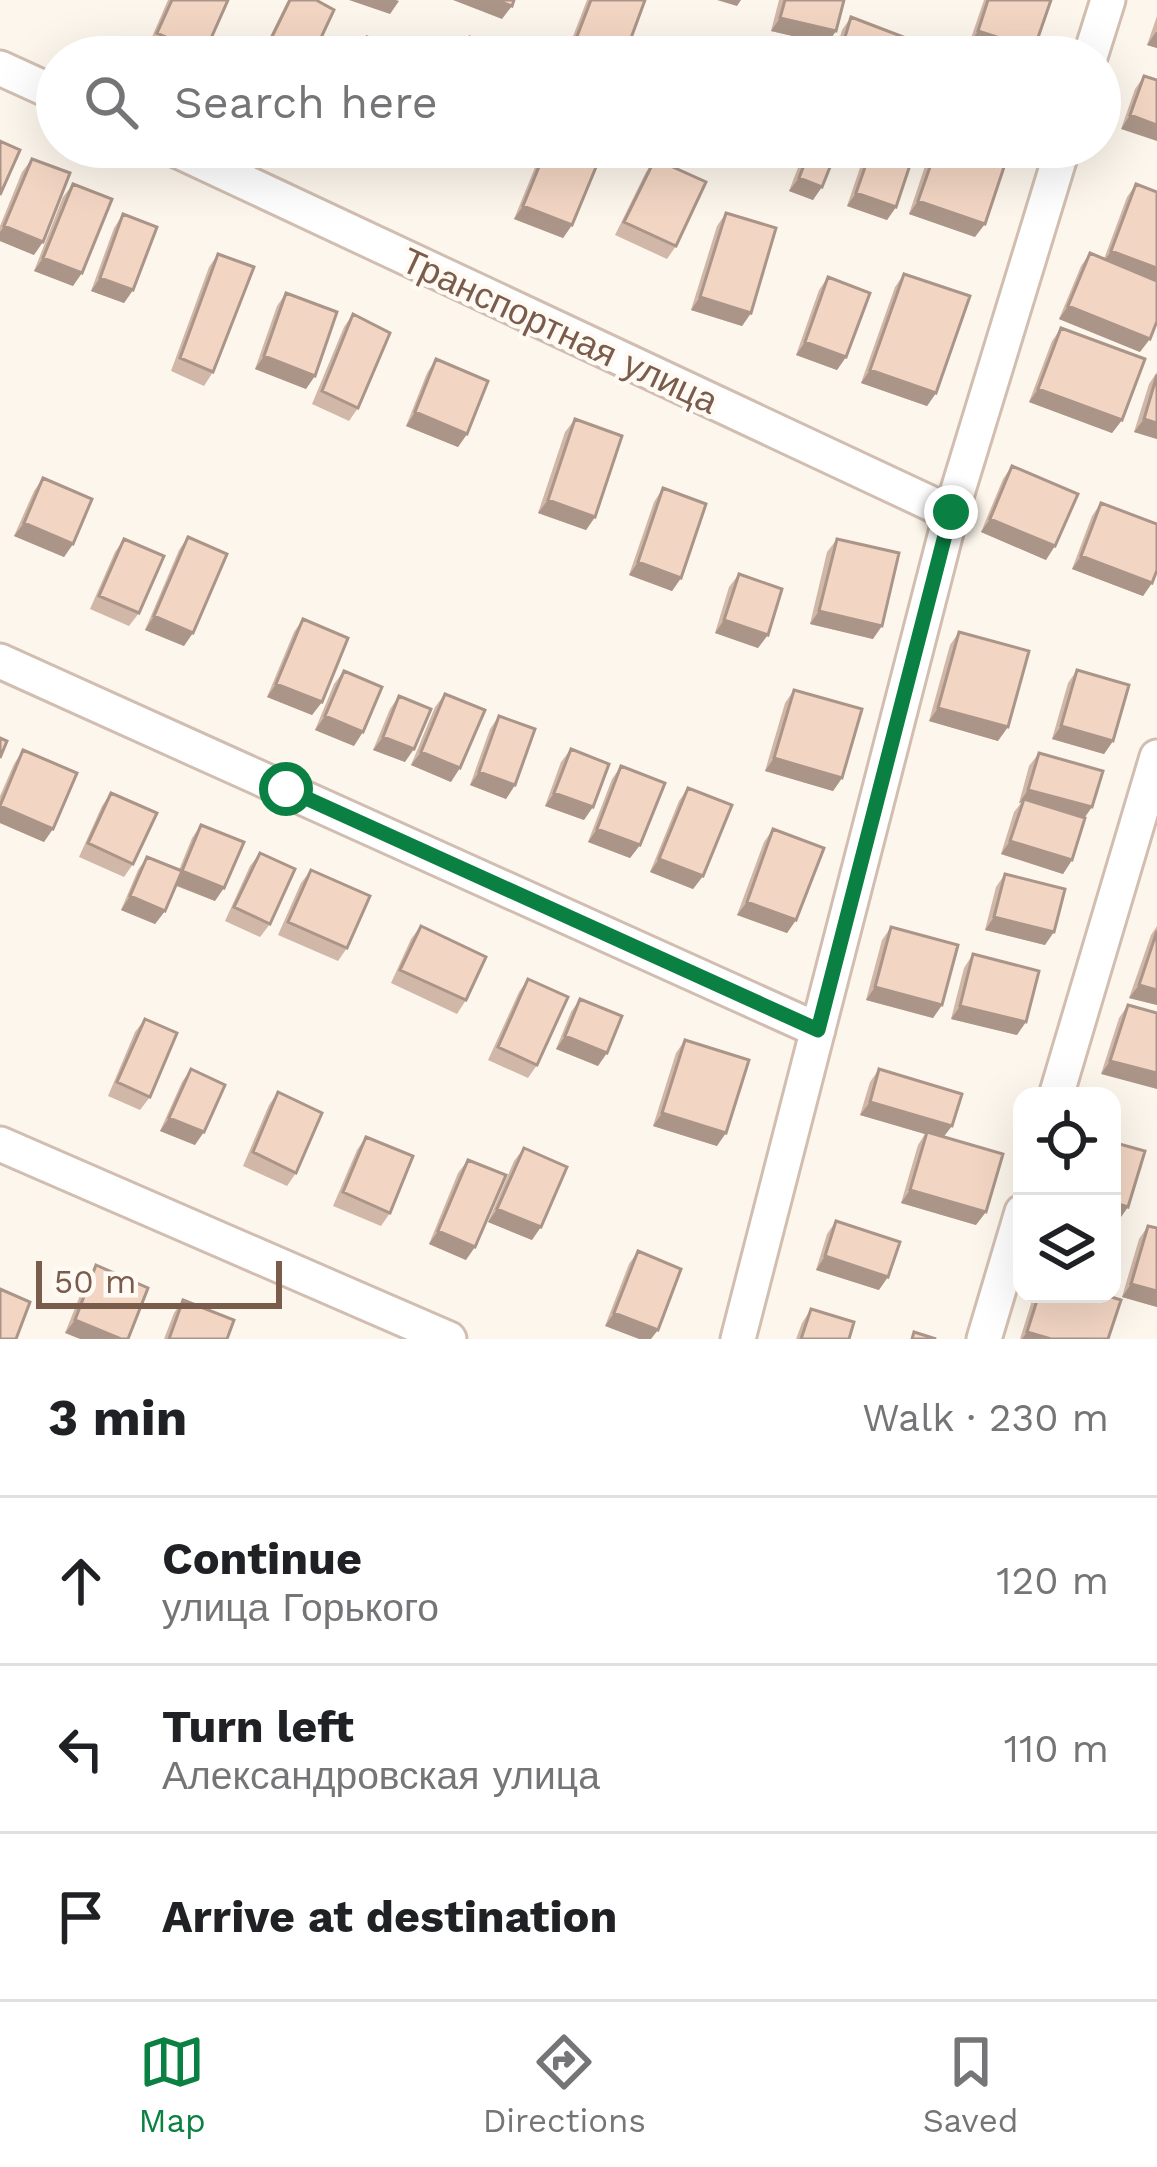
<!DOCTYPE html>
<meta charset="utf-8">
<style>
body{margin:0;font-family:"Work Sans",sans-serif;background:#f6f6f6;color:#202124}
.controls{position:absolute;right:36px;bottom:36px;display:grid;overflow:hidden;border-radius:24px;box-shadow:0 12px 48px #0002}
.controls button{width:108px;height:108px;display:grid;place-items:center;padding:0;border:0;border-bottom:3px solid #e0e0e0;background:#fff;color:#202124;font:60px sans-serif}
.scale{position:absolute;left:36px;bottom:30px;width:246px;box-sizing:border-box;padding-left:12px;border:6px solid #7a5c4d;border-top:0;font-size:33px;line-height:42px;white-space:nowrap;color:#7a5c4d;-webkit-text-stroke:9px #fffaf3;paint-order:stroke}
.stop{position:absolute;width:36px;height:36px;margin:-27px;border:9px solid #0b8043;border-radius:50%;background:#fff}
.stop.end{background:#0b8043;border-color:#fff;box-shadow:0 3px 12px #0008}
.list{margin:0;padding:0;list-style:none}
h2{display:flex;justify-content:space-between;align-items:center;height:156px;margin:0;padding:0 48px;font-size:51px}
h2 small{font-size:39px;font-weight:400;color:#757577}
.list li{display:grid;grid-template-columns:78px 1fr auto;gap:36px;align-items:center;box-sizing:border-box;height:168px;padding:0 48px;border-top:3px solid #e0e0e0}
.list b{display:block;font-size:45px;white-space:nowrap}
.list p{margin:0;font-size:39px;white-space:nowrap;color:#757577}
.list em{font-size:39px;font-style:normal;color:#757577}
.icon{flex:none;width:66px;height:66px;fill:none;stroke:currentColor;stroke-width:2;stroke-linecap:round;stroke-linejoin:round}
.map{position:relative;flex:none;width:1157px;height:1339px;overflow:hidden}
.search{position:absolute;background:#fff;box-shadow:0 12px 48px #0002;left:36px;right:36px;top:36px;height:132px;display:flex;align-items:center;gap:30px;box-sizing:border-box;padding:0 42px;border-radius:66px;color:#757577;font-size:45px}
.sheet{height:660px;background:#fff}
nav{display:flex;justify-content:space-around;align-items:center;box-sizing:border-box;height:168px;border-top:3px solid #e0e0e0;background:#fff;font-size:33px;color:#757577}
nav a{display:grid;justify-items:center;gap:6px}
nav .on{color:#0b8043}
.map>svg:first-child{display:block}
</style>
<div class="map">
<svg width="1157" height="1339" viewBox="0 0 1157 1339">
<rect width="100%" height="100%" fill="#fdf6ec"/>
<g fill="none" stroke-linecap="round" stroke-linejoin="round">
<g stroke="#d1beb0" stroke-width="39">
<path id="street" d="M1090 57 1108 0
M0 68 57 94
M170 147 951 513
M0 661 818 1030
M1056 1096 1157 757
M0 1144 449 1339
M738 1339 951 513 1063 147
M984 1339 1022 1212"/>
</g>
<use href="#street" stroke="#fff" stroke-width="33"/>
</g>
<path fill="#d1b7a8" d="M168 0H228L202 57H172L148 46Z
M288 0H316L312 57H260Z
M587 0H645L624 57H565Z
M779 0H844L836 31 827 44 771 31Z
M984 0H1051L969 44Z
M1157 16V48L1147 45Z
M851 17 932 57H834L842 30Z
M1144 76 1157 80 1121 129 1135 89Z
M547 147 572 225 563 238 514 219 538 160Z
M806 147H838L813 200 789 191Z
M867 147H916L896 207 887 220 847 206Z
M934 147H956L975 237 909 214 929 154Z
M32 159 34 255 0 241V226L22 172Z
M655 159 676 246 667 259 615 235 646 172Z
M73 184V286L34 271 63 197Z
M1136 184 1140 352 1059 319 1081 266 1090 253 1104 259 1127 197Z
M726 213 751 313 742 326 691 310 717 226Z
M123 214 133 290 124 303 91 291 114 228Z
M218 254 213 372 204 386 171 371 209 267Z
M904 274 936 393 927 406 861 383 895 287Z
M828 277 846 357 837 370 796 355 819 290Z
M286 293 306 389 255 369 277 306Z
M353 314 358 408 349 421 312 404 344 327Z
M1061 328 1122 420 1112 433 1029 402 1052 341Z
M436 359 467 434 458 447 406 426 427 373Z
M1157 372V439L1134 432 1149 384Z
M575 419 595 517 586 530 538 513 565 432Z
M1012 466 1046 560 981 532 1003 479Z
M43 478 73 544 64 557 14 536 34 491Z
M663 488 681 578 672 591 629 575 654 502Z
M1101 503 1152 583 1143 596 1072 569 1092 516Z
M188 537 184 646 145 630 179 550Z
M124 539 139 613 129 626 90 609 115 552Z
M837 539 873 639 810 624 827 552Z
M739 574 758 648 715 633 729 587Z
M303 619 322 702 312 715 267 697 294 632Z
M959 632 998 741 929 721 950 645Z
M1077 670 1113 741 1104 754 1052 739 1068 683Z
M344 671 354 746 315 730 334 684Z
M794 690 842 778 833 791 765 771 785 703Z
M445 694 451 782 411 765 435 707Z
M399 696 405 762 373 750 390 709Z
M499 716 515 785 506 799 470 785 490 729Z
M571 749 584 820 545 806 561 762Z
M23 750 44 842 0 823V796L14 764Z
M1039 753 1085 818 1072 860 1063 874 1001 854 1014 812 1021 803H1019L1029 766Z
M621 766 640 845 630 858 588 842 612 779Z
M688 788 703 876 693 889 650 872 679 801Z
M111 793 133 864 124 877 79 857 102 806Z
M201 825 215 901 176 886 165 911 155 924 121 910 138 870 147 857 179 870 192 838Z
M773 829 796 920 787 933 737 915 764 842Z
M260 853 270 924 260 937 225 921 250 866Z
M311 870 347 948 338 961 278 935 301 883Z
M1005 874 1045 945 985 930 996 887Z
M421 926 466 1000 457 1014 391 983 411 939Z
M1157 926V1005L1129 998 1151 935Z
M891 927 942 1005 933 1018 866 1000 882 940Z
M973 954 1017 1035 951 1019 964 968Z
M528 979 537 1065 528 1078 488 1060 519 992Z
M580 999 598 1066 556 1049 571 1012Z
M1128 1005 1157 1013 1101 1074 1119 1018Z
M145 1019 150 1097 140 1110 108 1096 135 1032Z
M685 1040 717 1146 653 1126 676 1053Z
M191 1069 195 1145 160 1131 182 1082Z
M879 1069 944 1137 976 1225 901 1203 918 1145 925 1134 860 1115 870 1082Z
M278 1092 296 1173 287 1186 243 1166 269 1105Z
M366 1137 390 1213 381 1226 333 1206 357 1150Z
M524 1148 532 1240 488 1222 514 1161Z
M468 1160 466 1260 429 1244 458 1173Z
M836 1221 879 1290 816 1270 827 1234Z
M1148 1226 1157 1228V1307L1122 1297 1139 1239Z
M638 1251 681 1269 605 1326 629 1264Z
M96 1265 148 1288 65 1333 87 1278Z
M1034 1294H1102L1108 1339H1020Z
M183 1300 227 1339H164L174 1313Z
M811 1309 849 1339H796L802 1323Z"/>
<path fill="#aa9588" d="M349 0H396L399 1 390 14Z
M453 0H496L512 6 502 19Z
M717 0H741L737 6Z
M780 18 836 31 827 44 771 31Z
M978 31 1034 49 1029 57H1009L969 44Z
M1156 32H1157V48L1147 45Z
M1130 115 1157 125V141L1121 129Z
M446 147H487L489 148 479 161Z
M973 147H1000L994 154Z
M799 178 822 187 813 200 789 191Z
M856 193 896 207 887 220 847 206Z
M918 201 985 224 975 237 909 214Z
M523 206 572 225 563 238 514 219Z
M4 226 43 242 34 255 0 241V232Z
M1111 251 1157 268V285L1102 264Z
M43 258 82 273 73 286 34 271Z
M100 278 133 290 124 303 91 291Z
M700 297 751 313 742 326 691 310Z
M1068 306 1150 339 1140 352 1059 319Z
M805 342 846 357 837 370 796 355Z
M264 356 315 376 306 389 255 369Z
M870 370 936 393 927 406 861 383Z
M1038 389 1122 420 1112 433 1029 402Z
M415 412 467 434 458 447 406 426Z
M1144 419 1157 423V439L1134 432Z
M548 500 595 517 586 530 538 513Z
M990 519 1055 546 1046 560 981 532Z
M24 523 73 544 64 557 14 536Z
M1081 556 1152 583 1143 596 1072 569Z
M638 562 681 578 672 591 629 575Z
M819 611 882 626 873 639 810 624Z
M154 616 193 633 184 646 145 630Z
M724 620 768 635 758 648 715 633Z
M276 684 322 702 312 715 267 697Z
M938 708 1008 727 998 741 929 721Z
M325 716 363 732 354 746 315 730Z
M1061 726 1113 741 1104 754 1052 739Z
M383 737 414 749 405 762 373 750Z
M421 752 460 768 451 782 411 765Z
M774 758 842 778 833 791 765 771Z
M479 772 515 785 506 799 470 785Z
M1028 790 1092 807 1083 820 1024 799 1019 803Z
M554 793 593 807 584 820 545 806Z
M0 806 53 829 44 842 0 823Z
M597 829 640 845 630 858 588 842Z
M1010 841 1072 860 1063 874 1001 854Z
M659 859 703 876 693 889 650 872Z
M182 871 224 888 215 901 173 884Z
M130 896 165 911 155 924 121 910Z
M747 902 796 920 787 933 737 915Z
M994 917 1054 932 1045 945 985 930Z
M1139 985 1157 990V1005L1129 998Z
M875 987 942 1005 933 1018 866 1000Z
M960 1006 1026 1022 1017 1035 951 1019Z
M565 1036 607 1053 598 1066 556 1049Z
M1110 1061 1157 1073V1089L1101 1074Z
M870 1102 952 1126 942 1139 860 1115Z
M662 1113 726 1133 717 1146 653 1126Z
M169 1118 204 1132 195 1145 160 1131Z
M910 1190 986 1212 976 1225 901 1203Z
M1112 1202 1128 1207 1119 1220 1112 1218Z
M497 1209 541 1227 532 1240 488 1222Z
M438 1231 475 1247 466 1260 429 1244Z
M825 1256 888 1277 879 1290 816 1270Z
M1131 1284 1157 1291V1307L1122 1297Z
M614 1313 658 1330 651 1339H639L605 1326Z
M75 1320 121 1339H80L65 1333Z
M1027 1332 1051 1339H1022Z"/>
<path fill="#f3d5c3" stroke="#aa9588" stroke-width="3" d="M172 0H228L204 54 157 33Z
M290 0H316L334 10 312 57H262Z
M496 0H514L512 6Z
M591 0H645L624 57H569Z
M785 0H844L836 31 780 18Z
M988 0H1051L1034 49 978 31Z
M851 17 935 49 932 57H839Z
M367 37 413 57H359Z
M470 37 514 57H461Z
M729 50 747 57H726Z
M1144 76 1157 80V125L1130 115Z
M0 141 20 150 0 195Z
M547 147 596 167 572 225 523 206Z
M811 147H838L822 187 799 178Z
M872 147H916L896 207 856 193Z
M937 147H956L1005 164 985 224 918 201Z
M32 159 70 173 43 242 4 226Z
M655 159 706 182 676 246 624 222Z
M73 184 112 199 82 273 43 258Z
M1136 184 1157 192V268L1111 251Z
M726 213 776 228 751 313 700 297Z
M123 214 157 227 133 290 100 278Z
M1090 253 1157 281V321L1150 339 1068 306Z
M218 254 254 267 213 372 180 358Z
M904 274 970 296 936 393 870 370Z
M828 277 870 293 846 357 805 342Z
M286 293 337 312 315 376 264 356Z
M353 314 390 333 358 408 322 391Z
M1061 328 1145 359 1122 420 1038 389Z
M436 359 488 381 467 434 415 412Z
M1157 375V423L1144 419Z
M575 419 622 436 595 517 548 500Z
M1012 466 1078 494 1055 546 990 519Z
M43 478 92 499 73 544 24 523Z
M663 488 706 504 681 578 638 562Z
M1101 503 1157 524V570L1152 583 1081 556Z
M188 537 227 554 193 633 154 616Z
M124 539 164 556 139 613 99 596Z
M837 539 899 553 882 626 819 611Z
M739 574 782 589 768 635 724 620Z
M303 619 348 638 322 702 276 684Z
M959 632 1029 651 1008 727 938 708Z
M1077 670 1129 685 1113 741 1061 726Z
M344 671 382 687 363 732 325 716Z
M794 690 862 709 842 778 774 758Z
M445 694 485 710 460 768 421 752Z
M399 696 431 709 414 749 383 737Z
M499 716 535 729 515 785 479 772Z
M0 738 7 741 0 758Z
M571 749 609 764 593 807 554 793Z
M23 750 77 773 53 829 0 806Z
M1039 753 1103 771 1092 807 1028 790Z
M621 766 665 783 640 845 597 829Z
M688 788 732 805 703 876 659 859Z
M111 793 157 813 133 864 88 843Z
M1024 799 1085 818 1072 860 1010 841Z
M201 825 244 842 224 888 182 871 165 911 130 896 147 857 182 871Z
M773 829 824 848 796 920 747 902Z
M260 853 295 869 270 924 234 907Z
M311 870 370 896 347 948 288 922Z
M1005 874 1065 889 1054 932 994 917Z
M421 926 486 957 466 1000 400 970Z
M891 927 958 945 942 1005 875 987Z
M1157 931V990L1139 985Z
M973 954 1039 971 1026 1022 960 1006Z
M528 979 568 997 537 1065 498 1047Z
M580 999 622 1016 607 1053 565 1036Z
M1128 1005 1157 1013V1073L1110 1061Z
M145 1019 177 1033 150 1097 117 1082Z
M685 1040 749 1060 726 1133 662 1113Z
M191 1069 225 1085 204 1132 169 1118Z
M879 1069 962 1094 952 1126 870 1102Z
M278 1092 322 1113 296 1173 253 1152Z
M927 1132 1003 1154 986 1212 910 1190Z
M366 1137 413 1156 390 1213 343 1192Z
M1112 1142 1145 1151 1128 1207 1112 1202Z
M524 1148 567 1167 541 1227 497 1209Z
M468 1160 506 1175 475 1247 438 1231Z
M836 1221 900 1242 888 1277 825 1256Z
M1148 1226 1157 1228V1291L1131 1284Z
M638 1251 681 1269 658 1330 614 1313Z
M96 1265 148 1288 128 1339H121L75 1320Z
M0 1289 30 1302 16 1339H0Z
M1039 1294H1102L1121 1300 1108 1339H1051L1027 1332Z
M183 1300 234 1320 227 1339H169Z
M811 1309 854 1322 849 1339H801Z
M914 1332 936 1339H912Z"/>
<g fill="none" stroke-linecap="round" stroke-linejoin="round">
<path stroke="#0b8043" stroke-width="15" d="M286 789 818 1030 951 512"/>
</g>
<g text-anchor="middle" stroke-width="9" stroke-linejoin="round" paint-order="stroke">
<g font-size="36" fill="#7a5c4d" stroke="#fffaf3">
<text transform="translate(560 330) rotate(25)" y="13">Транспортная улица</text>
</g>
</g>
</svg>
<div class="controls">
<button><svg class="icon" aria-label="locate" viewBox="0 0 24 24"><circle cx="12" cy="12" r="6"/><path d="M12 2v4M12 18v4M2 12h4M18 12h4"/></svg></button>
<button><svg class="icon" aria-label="layers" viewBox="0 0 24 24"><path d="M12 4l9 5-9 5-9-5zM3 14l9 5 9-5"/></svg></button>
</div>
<div class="scale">50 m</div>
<div class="stop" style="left:286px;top:789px"></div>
<div class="stop end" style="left:951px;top:512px"></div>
<div class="search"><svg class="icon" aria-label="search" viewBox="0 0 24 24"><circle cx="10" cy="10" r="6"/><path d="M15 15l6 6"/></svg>Search here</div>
</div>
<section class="sheet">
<h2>3 min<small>Walk · 230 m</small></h2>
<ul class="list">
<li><svg class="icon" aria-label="ahead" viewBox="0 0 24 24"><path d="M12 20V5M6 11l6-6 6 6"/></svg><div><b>Continue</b><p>улица Горького</p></div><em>120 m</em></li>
<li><svg class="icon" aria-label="left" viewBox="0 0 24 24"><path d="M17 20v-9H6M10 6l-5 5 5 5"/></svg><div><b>Turn left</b><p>Александровская улица</p></div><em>110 m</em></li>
<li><svg class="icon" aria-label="arrive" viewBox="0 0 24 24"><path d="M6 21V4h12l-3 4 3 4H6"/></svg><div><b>Arrive at destination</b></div></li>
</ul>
</section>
<nav>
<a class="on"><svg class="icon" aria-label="map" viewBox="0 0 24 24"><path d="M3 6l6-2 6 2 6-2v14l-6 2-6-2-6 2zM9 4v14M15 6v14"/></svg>Map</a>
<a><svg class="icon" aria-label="directions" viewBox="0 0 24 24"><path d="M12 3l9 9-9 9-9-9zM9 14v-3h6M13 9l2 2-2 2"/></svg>Directions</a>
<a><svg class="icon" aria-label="saved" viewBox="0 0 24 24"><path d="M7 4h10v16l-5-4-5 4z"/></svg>Saved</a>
</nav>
